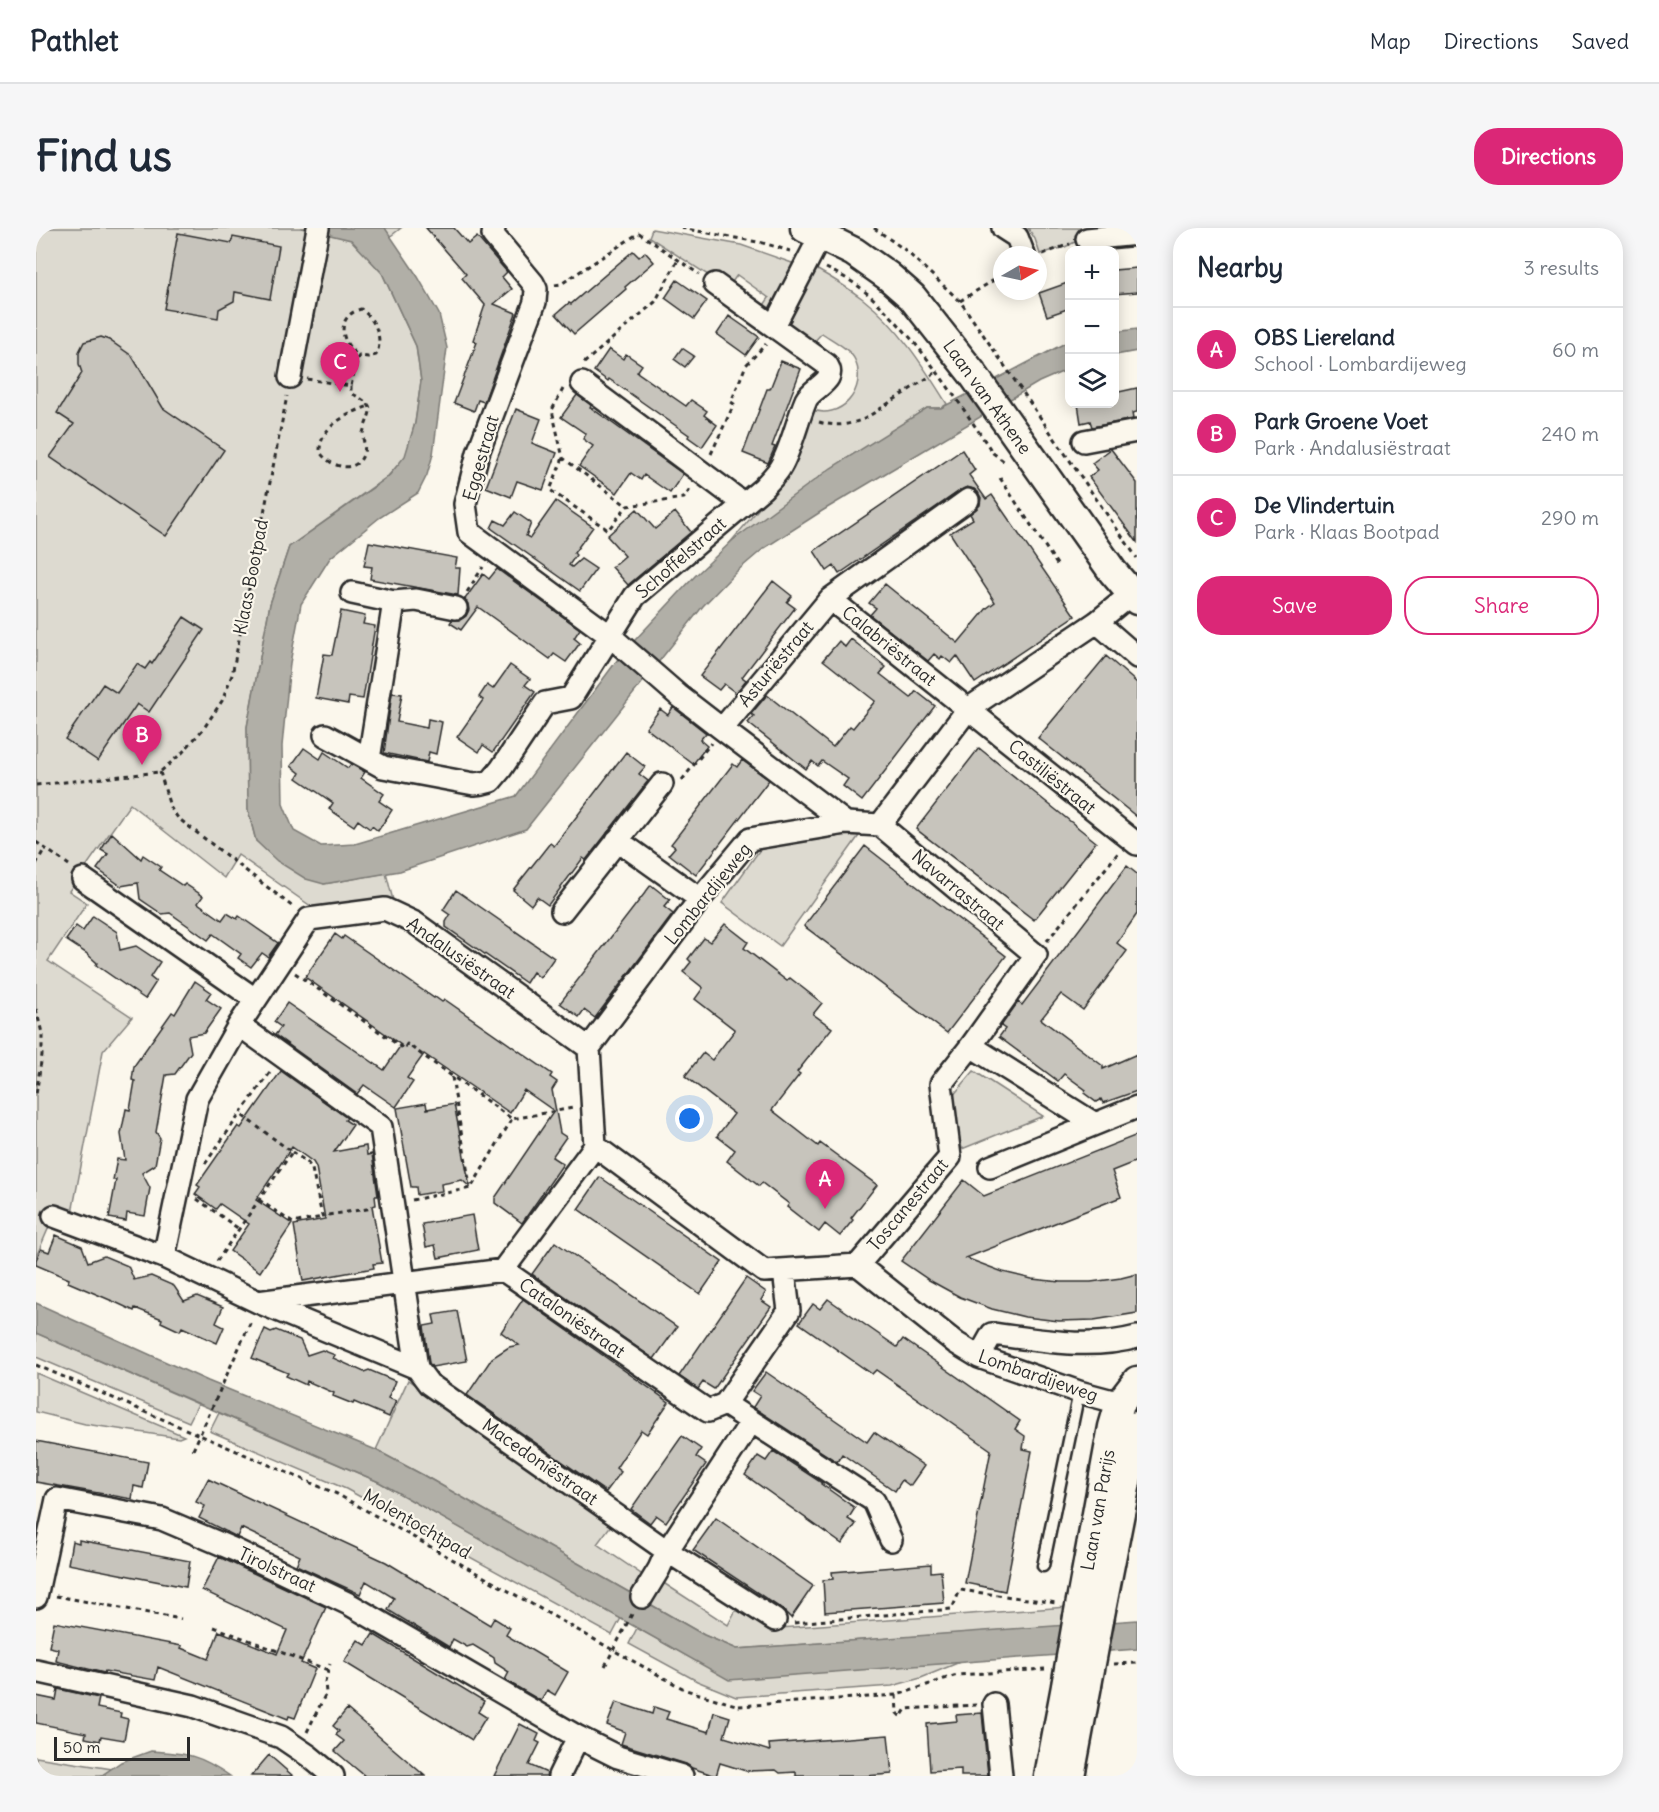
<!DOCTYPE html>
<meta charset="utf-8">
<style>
body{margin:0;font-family:Delius,sans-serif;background:#f6f6f7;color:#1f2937}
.controls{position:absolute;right:18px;top:18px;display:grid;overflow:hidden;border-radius:12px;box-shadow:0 3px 15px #0003}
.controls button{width:54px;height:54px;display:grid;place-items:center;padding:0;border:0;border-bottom:2px solid #e0e1e3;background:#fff;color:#1f2937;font:30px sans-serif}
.compass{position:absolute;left:957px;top:18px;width:54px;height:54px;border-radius:50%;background:#fff;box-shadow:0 3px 15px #0003;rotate:81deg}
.scale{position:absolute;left:18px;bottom:15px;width:136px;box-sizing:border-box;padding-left:6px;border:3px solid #2b2b2b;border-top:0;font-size:16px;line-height:21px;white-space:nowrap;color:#2b2b2b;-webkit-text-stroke:4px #fbf7ec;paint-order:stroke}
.you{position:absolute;left:654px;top:891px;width:21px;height:21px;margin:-15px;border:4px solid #fff;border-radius:50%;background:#1a73e8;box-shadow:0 0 0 9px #1a73e833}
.badge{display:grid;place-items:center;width:39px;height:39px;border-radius:50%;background:#db2777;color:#fff;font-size:20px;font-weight:700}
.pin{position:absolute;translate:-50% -50px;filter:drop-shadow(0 2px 3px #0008)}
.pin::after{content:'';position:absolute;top:32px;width:21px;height:18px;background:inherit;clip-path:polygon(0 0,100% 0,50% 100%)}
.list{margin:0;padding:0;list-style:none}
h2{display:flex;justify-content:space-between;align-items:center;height:78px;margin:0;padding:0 24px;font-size:26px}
h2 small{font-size:20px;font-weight:400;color:#747a83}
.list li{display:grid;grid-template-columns:39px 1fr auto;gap:18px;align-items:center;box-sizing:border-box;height:84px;padding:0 24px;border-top:2px solid #e0e1e3}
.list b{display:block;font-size:22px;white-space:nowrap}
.list p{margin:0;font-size:20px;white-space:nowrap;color:#747a83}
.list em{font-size:20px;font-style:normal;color:#747a83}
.actions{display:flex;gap:12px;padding:18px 24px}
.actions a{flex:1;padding:14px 0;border:2px solid #db2777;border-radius:24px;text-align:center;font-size:21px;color:#db2777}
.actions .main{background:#db2777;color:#fff}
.icon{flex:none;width:33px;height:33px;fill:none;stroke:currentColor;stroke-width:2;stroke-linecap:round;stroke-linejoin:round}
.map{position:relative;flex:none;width:1101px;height:1548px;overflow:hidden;border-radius:24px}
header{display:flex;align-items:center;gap:36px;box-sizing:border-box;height:84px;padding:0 30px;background:#fff;border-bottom:2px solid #e0e1e3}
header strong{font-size:28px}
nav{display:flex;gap:33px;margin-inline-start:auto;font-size:21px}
.intro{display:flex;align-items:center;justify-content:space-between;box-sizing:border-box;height:144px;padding:0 36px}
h1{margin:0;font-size:42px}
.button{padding:15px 27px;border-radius:24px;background:#db2777;color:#fff;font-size:21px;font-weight:700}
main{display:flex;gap:36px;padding:0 36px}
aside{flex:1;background:#fff;border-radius:24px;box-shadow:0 3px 15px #0003}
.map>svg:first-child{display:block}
</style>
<header>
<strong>Pathlet</strong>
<nav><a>Map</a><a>Directions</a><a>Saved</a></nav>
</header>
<div class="intro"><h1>Find us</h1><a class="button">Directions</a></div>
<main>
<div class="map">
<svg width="1101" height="1548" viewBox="0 0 1101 1548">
<rect width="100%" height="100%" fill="#fbf7ec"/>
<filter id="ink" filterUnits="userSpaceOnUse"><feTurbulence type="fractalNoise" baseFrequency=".0167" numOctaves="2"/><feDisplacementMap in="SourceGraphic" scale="12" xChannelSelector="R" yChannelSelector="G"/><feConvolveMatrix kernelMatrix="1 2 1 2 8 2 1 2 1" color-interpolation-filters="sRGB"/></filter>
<g filter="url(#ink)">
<path fill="#dddad0" stroke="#84827e" stroke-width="1.5" d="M0 0H365L330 27 346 45 380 118 385 153 379 195 370 228 352 248 253 319 234 376 211 499 212 582 220 613 288 656 350 645 358 676 289 688 202 627 188 650 94 576 33 663 51 675 12 733 96 789 67 823 36 985H19L0 1029Z
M992 0H1049L1045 11 1029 19 1004 26 999 11Z
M616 1 705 17 759 36 735 85 726 80 733 70 701 47 692 60 613 9Z
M780 41C796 50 812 60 827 71 863 99 888 139 911 176L905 180H891L693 316 751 247 774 181C804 194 832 162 819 132 814 121 796 112 786 105L777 115 753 98 757 85Z
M825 605 744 718 686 675 725 620Z
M938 843 1007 888 926 921 915 870Z
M0 1105 162 1176 153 1194 0 1129Z
M0 1145 148 1208 143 1210 49 1196 0 1184Z
M372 1152 576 1296 561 1316 608 1348 598 1367 387 1247 340 1222Z
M183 1185 343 1254 585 1390 576 1407 310 1261 174 1203Z
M626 1354 692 1397 704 1374 744 1400 1031 1379 1027 1398 701 1421 668 1407 614 1376Z
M601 1400 693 1451 924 1434 885 1450 856 1458 700 1469 661 1453 593 1416Z
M0 1529 76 1541 65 1548H0Z"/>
<path fill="#b1afa7" stroke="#7b7a75" stroke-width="1.5" d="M265 0H349L382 49 403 86 411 120 397 226 391 247 382 265 343 290 294 330 265 376 254 435 246 518 247 576 258 603 285 618 319 616 480 568 585 427 659 348 697 312 795 240 891 180H905L1033 113V141L1003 154 786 283 727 321 700 344 667 378 490 601 364 643 288 656 270 651 241 633 220 613 212 582 211 499 234 376 253 319 352 249 369 228 379 195 385 153 380 118 346 45 315 12Z
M1101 101V123L1079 127V104Z
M0 1075 172 1153 340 1222 387 1247 668 1407 701 1421 1101 1392V1421L693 1452 343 1254 0 1105Z
M115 1523C151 1525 164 1527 194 1548H65L85 1534Z"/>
<path fill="#c7c4bc" stroke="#2b2b2b" stroke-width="1.5" d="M390 0H418L432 16 441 9 471 44 466 49 476 61 458 76 480 85 448 174 442 172 438 183 418 175 441 114 437 112 449 77 426 50 430 46Z
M142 5 195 15 197 9 243 18 234 71 199 64 198 73 183 81 182 90 128 81Z
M597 23 603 29 609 24 618 34 589 59 590 61 538 106 520 86 533 75 535 76Z
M1101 40V64L1078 66V42Z
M641 52 671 73 658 91 629 70Z
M1034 54V80L1011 88 1003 65Z
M693 88 723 109 710 127 681 106Z
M65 109 73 112 96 128 127 180 188 222 130 308 14 229 38 196 21 185 46 145 43 136V124L48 114Z
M646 120 658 128 649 139 638 131Z
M573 121 587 131 590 126 606 137 601 144 650 178 655 172 671 183 668 187 681 197 666 219 652 209 653 207 586 160 573 151 572 153 558 143Z
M745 133 765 141 736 218 739 219 732 235 707 225 731 161H734Z
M1101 160V184L1096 185 1097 191 1056 199 1054 193 1045 195 1042 176H1078V165Z
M541 167 555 177 554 179 647 246 634 265 608 247 605 252 595 245 581 265 543 238 557 218 547 211 550 206 525 189Z
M480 181 505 191 496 215 521 225 507 262 481 253 475 269 450 259Z
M1075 221 1101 255V314L1053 249 1062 242 1056 235Z
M926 222 939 242 933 247 950 271 956 267 1039 388 939 455 921 428 915 435 906 428 904 431 898 426 892 433 834 387 840 380 833 375 849 356 922 415 951 380 959 374 914 305 937 291 934 286 944 277 945 270 942 264 938 261 931 259 925 262 803 346 798 338 791 343 778 323Z
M520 273 557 299 538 325 540 327 533 337 536 339 545 331 560 341 544 363 455 300 459 292 469 297 479 284 495 295 490 308 494 310Z
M601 281 619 301 639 284 655 304 592 357 576 339 589 328 571 308Z
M333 314 421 330 419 340H424L422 367 334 351 336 339 328 338Z
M461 341 544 401 538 410 544 415 530 434 518 426 514 431 442 379 425 402 414 395 416 392H424L430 388 433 382 432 376 429 371 447 346 453 351Z
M737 353 756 368 751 374 759 380 706 449 710 452 700 465 688 456 683 462 664 448Z
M305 383 329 388 327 396 339 398 327 471 313 469 312 476 280 470 288 426 296 427Z
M148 389 168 402 113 484 101 476 62 533 29 511 67 456 81 465 101 436 109 441 114 434 116 436Z
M815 411 850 439 844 446 875 470 880 463 899 478 826 573 807 558 812 551 786 533 782 538 776 533 770 541 712 495 718 488 715 486 731 467 797 519 814 498 817 500 839 473 787 432 803 413 809 419Z
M1070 428 1101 455V589L1002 510Z
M474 437 494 451 489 457 499 464 457 524 447 517 443 524 421 509 447 472 443 469 451 457 457 461Z
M356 465 366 466 361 494 391 500 392 491 406 494 400 526 393 524 391 534 348 525Z
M637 479 670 505 664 512 671 518 657 536 610 500 624 481 632 487Z
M268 520 284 531 288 524 312 540 315 536 329 544 325 550 348 566 343 573 356 582 342 603 336 598 334 601 322 592 318 598 293 581 297 575 261 550 264 545 255 538Z
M943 520 1060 614 998 692 880 601Z
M590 524 609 539 603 546 612 553 550 632 547 630 512 677 501 669 495 677 477 662 514 615 518 618Z
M706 532 733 552 660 647 633 626 639 619 635 616 697 536 701 539Z
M76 605 105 631 107 627 125 639 123 642 147 658 149 656 167 668 162 675 186 692 191 685 201 691 203 688 242 715 232 729 226 725 215 739 202 730 205 726 177 706 172 712 134 685 126 686 104 671 102 655 85 658 61 641 72 626 65 622Z
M829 618 970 728 911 805 768 698Z
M1091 638 1101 646V686L1081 715 1091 723 1047 782 1025 766 1005 791 1067 838V841L1101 826V863L1067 875 1065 871 1060 874 1048 865 1050 862 1028 846 1022 853 963 809 969 801 965 798 982 774 986 777Z
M615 657 634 672 628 679 637 686 559 790 548 782 543 789 524 775Z
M420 662 518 730 504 750 497 744 490 755 410 699V694L414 687 407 682Z
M57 688 81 704 84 722 100 718 124 734 114 749 120 754 109 771 60 737 61 735 50 725 30 712 40 698 47 703Z
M689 696 712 714 708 720 751 753 754 750 786 775 777 786 796 800 761 844 764 846 736 882 782 918 784 915 841 957 815 990 817 992 804 1008 789 996 783 1004 751 979 753 976 726 955 723 958 691 933 699 922 681 908 698 886 649 848 667 825 676 832 699 802 659 771 667 760 647 744 655 734 652 731 668 710 674 714Z
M299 706 306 711 308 708 398 770 399 769 406 774 408 771 516 846 514 849 521 854 516 862 524 905 530 909 516 929 527 936 486 995 459 975V970L518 883 488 862 474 885 388 826 371 850 377 854 360 879 328 857 321 866 239 807 245 799 238 794 251 775 348 842 365 817 269 749Z
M159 753 175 764 170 771 185 781 168 805 152 808 155 824 139 846 130 847 120 904 124 910 119 937 106 945 114 960 109 988 91 985 90 993 73 990 80 952H77L81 931 89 932 85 906 90 881 94 882 99 853 96 852 98 838 136 784 139 786Z
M245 843 311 890 309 892 317 897 298 924 330 918 331 927 336 926 342 968H339L340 977 336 978 346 1035 337 1036 338 1040 267 1053 258 997 289 991 280 939 277 934 256 919 220 972 256 996 224 1044 194 1023 213 996 184 976 180 981 159 966 164 959 161 957 202 898 205 900Z
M390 875 391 881 418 876 434 959 426 952 405 956 406 963 381 967 380 959H375L361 880Z
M1101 907V933L1076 943 1085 969 930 1030 967 1044 996 1051 1025 1054H1055L1085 1050 1101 1046V1085L1058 1092 1023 1093 989 1089 956 1081 924 1069 893 1052 865 1033 928 952 948 968Z
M564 949 686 1034 664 1066 542 981Z
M436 987 442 1022 402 1030 399 1017 390 1019 386 996Z
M20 1007 46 1018 52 1034 68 1028 92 1038 98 1052 115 1048 138 1058 148 1073 161 1068 187 1079 180 1095 188 1099 181 1115 146 1099 144 1103 125 1094 126 1091 99 1080 98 1083 81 1075 32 1054 33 1051 0 1037V1032L5 1021 13 1024Z
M519 1014 641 1099 618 1131 496 1046Z
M710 1050 730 1064 725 1072 735 1079 678 1161 667 1154 662 1161 643 1148Z
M487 1071 633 1174 611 1206 605 1202 580 1240 585 1244 570 1264 431 1167 456 1130 473 1119 483 1117 465 1104Z
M792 1071 861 1119 867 1111 984 1193 979 1201 989 1208 987 1221 996 1223 969 1363 929 1355 955 1222 840 1142 836 1146 763 1095 777 1076 784 1081Z
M421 1083 431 1133 396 1139 393 1135 388 1098 399 1096 397 1087Z
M229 1101 235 1104 240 1102 264 1112 271 1127 286 1122 299 1127 297 1130 328 1144 333 1142 359 1153 352 1170 360 1173 353 1189 318 1174 317 1176 297 1168 298 1165 271 1153 270 1157 250 1148 252 1145 216 1130Z
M730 1144 831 1214 838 1204 888 1238 874 1258 866 1252 859 1263 806 1226 801 1234 717 1179 724 1168 716 1163Z
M646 1208 665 1221 660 1229 670 1236 630 1294 620 1287 614 1295 595 1281Z
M0 1213 112 1234 107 1260 98 1258 96 1271 0 1254Z
M737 1223 786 1255 785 1256 819 1280 812 1291 820 1296 806 1316 709 1247 722 1228 730 1233Z
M172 1251 350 1334 454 1397 458 1390 474 1400 470 1407 532 1444 519 1467 511 1462 505 1473 469 1452 473 1444 459 1435 458 1430 455 1428 437 1417 431 1419 417 1411 413 1419 352 1382 358 1370 330 1353 324 1366 260 1337 264 1328 234 1314 205 1300 201 1309 163 1290 169 1278 160 1274Z
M680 1290 777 1358 755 1390 746 1381 657 1322Z
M43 1312 154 1333 150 1359 32 1336 36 1313 43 1315Z
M183 1329 290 1379 265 1435 279 1441 259 1490 253 1488 252 1491 122 1439 119 1452 69 1443 68 1445 20 1433 22 1421 13 1419 18 1394 146 1418 145 1420 172 1431 183 1403 241 1426 251 1402 166 1362Z
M895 1336V1344L905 1343 908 1375 789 1384 787 1352 797 1351 796 1344Z
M337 1406 448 1473 442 1484 450 1489 436 1512 308 1434 322 1412 330 1417Z
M22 1461 63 1470 61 1480 85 1485 84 1489 92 1491 88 1512 65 1508 64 1513 49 1510 50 1505 0 1495V1468L20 1472Z
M580 1474 616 1486 618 1479 633 1484 630 1491 673 1504 678 1484 694 1489 688 1509 734 1523 733 1516 852 1507 856 1546 829 1548H760V1544L744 1545 740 1542 710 1543 684 1535 680 1548 656 1540 650 1536 585 1516 589 1504 571 1497Z
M311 1481 374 1535 389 1548H329L312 1534 299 1523 308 1513 300 1507 303 1503 297 1498Z
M946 1485 952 1547 951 1548H925V1541L894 1543 891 1496 921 1493 920 1487Z
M484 1496 503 1506 500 1513 504 1515 493 1537 511 1545 510 1548H458Z
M233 1527 257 1548H215Z"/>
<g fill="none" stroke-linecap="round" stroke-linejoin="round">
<g stroke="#2b2b2b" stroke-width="15">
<path id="lane" d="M1007 1338 1043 1164"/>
</g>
<g stroke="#2b2b2b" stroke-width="26">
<path id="street" d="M458 0 457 7 497 55 500 61 499 74 442 225 429 276 433 304 573 407 642 467 686 501 810 595
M967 0 981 9 988 27
M1051 11 1101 6
M738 98 785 7
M254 149 282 0
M546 155 708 276
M1048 213 1101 203
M316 365 358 374 380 372 420 380
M794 371 1101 616
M1061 394 1101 429
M686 501 794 371 932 272
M289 507 347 539 438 556 447 555 455 553 465 541 509 475 535 470 599 368 727 260C733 253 741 246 745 238 756 218 761 193 770 172 776 159 803 153 790 136L679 56
M333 531 358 374
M581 612 664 671
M47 651 219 771
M526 683 626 556
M203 797 345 899 381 1140 393 1156 631 1323 739 1392
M935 818 1059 896
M559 918 728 1043 822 1037 920 1115 943 1129 1043 1164 1084 1175
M954 939 1101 879
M18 988 128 1029 222 1074 381 1140
M128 1029 161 871 203 797 273 691 349 681 379 695 553 820
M822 1037 914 929 905 856 935 818 1000 727 844 597
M467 1042 559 918 553 820 664 671 714 611 810 595 844 597 932 481 1061 394 1095 366
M748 1043 753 1083 689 1176 838 1273 855 1312
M222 1074 467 1042 672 1183 689 1176
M943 1129 956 1106C1004 1112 1053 1122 1101 1109
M0 1369 21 1271 126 1291 199 1322 313 1376 542 1509 582 1529 646 1548
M606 1369 623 1341 631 1323 715 1194
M0 1443 157 1478 245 1509 273 1528 297 1548
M958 1476 965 1548
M523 1548 542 1509"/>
</g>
<g stroke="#2b2b2b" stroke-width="33">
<path id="secondary" d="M769 0 818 24 852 48 876 69 936 145 1077 344 1101 372
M1064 1387 1101 1198
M1042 1389 1077 1199 1084 1175 1101 1153
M1013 1548 1030 1458
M1034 1548 1051 1457"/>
</g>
<path stroke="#2b2b2b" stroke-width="3" stroke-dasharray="4.5 4.5" stroke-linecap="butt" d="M645 0 727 15 754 23
M838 0 869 22 924 73 1101 330
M1007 26 1034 16
M790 40C802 46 815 52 826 61 877 103 920 170 957 225L970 235
M519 57 525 56 603 5 663 46
M924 73 966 47
M548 135 619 74 642 32
M271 151 315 158 321 131 323 128 332 129 340 127C348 111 339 91 325 81 299 88 304 116 323 128
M315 158V165C343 180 334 180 327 205 326 211 330 218 328 224 322 247 294 240 284 224 283 198 313 185 333 178
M527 161 516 182 527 230 591 278 648 270 655 260
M783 194C800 199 814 197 830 190L899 145
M675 226 698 176 695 174 710 137 730 116
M527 230 514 262 572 302 591 278
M964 250 1022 338
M431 364 447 339
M124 544 134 579 142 590 257 679
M646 552 675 515
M0 557 124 544 146 525 168 500 186 473 196 447 251 168
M0 614 33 637
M0 636 9 620
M1011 713 1082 625
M259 745 368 821 371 816 476 891 537 880
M0 781 6 805V827L0 867
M416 849 434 958
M256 924 271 934 276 941 286 988 337 980
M169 936 204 886
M161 971 203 1001
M223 972 257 995 286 989
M376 972 435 960 476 891
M181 1033 256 924 204 886 236 842
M0 1137 301 1266 577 1422 650 1462 703 1478 860 1467C881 1462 901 1452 922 1447L1009 1441
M157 1222 215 1093
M20 1368 145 1391
M758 1395 916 1381 924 1362 1021 1375
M178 1399 292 1442
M1078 1436 1101 1435
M569 1438 596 1386
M860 1467 861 1485 865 1489 870 1481 941 1477
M271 1504 290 1465 289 1454 294 1436"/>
<use href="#lane" stroke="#fbf7ec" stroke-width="10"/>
<use href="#street" stroke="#fbf7ec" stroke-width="21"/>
<use href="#secondary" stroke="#fbf7ec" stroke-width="28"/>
<g stroke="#2b2b2b" stroke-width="33" stroke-linecap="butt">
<path id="secondary-bridge" d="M1051 1457 1064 1387
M1030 1458 1042 1389"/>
</g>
<use href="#secondary-bridge" stroke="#fbf7ec" stroke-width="28"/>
</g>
</g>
<g text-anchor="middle" stroke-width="4.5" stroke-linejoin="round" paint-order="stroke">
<g font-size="18" fill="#2b2b2b" stroke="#fbf7ec">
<text transform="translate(951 169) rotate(54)" y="6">Laan van Athene</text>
<text transform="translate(445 230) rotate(-74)" y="6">Eggestraat</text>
<text transform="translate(645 330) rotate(-41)" y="6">Schoffelstraat</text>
<text transform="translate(215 349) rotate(-79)" y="6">Klaas Bootpad</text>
<text transform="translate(853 418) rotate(39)" y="6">Calabriëstraat</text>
<text transform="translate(740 436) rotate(-50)" y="6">Asturiëstraat</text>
<text transform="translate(1016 549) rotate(39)" y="6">Castiliëstraat</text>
<text transform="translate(922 662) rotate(40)" y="6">Navarrastraat</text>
<text transform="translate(672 666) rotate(-51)" y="6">Lombardijeweg</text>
<text transform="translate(425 730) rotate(35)" y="6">Andalusiëstraat</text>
<text transform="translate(872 977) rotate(-50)" y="6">Toscanestraat</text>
<text transform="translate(536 1090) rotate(35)" y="6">Cataloniëstraat</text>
<text transform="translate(1002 1148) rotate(19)" y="6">Lombardijeweg</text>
<text transform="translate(504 1234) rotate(35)" y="6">Macedoniëstraat</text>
<text transform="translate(1062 1282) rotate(-80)" y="6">Laan van Parijs</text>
<text transform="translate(381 1296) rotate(30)" y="6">Molentochtpad</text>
<text transform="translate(241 1342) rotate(25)" y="6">Tirolstraat</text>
</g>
</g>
</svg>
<div class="controls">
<button>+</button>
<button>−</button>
<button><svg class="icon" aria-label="layers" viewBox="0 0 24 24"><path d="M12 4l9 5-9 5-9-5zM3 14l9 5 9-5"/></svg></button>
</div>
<svg class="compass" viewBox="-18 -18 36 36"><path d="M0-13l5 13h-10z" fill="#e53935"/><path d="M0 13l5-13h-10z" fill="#747a83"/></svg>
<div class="scale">50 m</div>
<div class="you"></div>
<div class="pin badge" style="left:789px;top:981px">A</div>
<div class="pin badge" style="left:106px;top:537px">B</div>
<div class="pin badge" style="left:304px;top:164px">C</div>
</div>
<aside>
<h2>Nearby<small>3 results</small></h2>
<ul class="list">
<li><span class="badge">A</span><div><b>OBS Liereland</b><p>School · Lombardijeweg</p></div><em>60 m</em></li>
<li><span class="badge">B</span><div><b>Park Groene Voet</b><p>Park · Andalusiëstraat</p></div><em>240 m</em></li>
<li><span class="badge">C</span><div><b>De Vlindertuin</b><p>Park · Klaas Bootpad</p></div><em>290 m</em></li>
</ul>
<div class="actions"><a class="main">Save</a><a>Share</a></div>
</aside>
</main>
